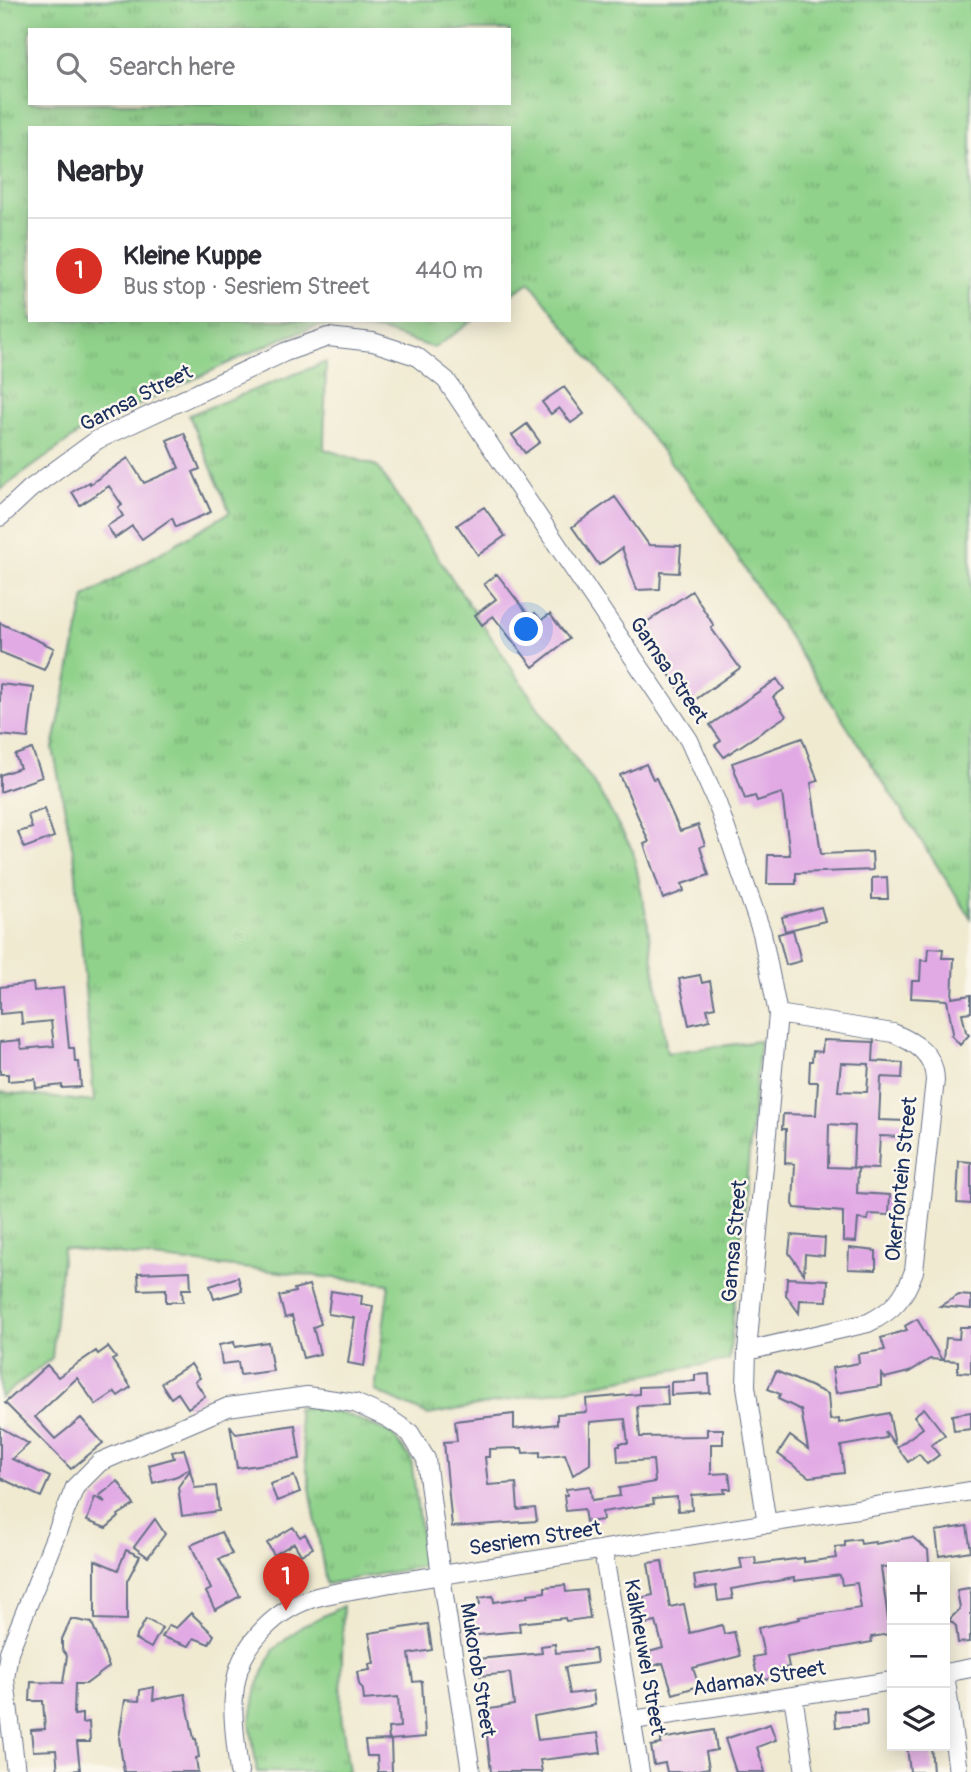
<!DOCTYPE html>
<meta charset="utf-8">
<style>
body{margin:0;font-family:Pangolin,sans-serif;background:#f2f2f3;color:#2b2b33}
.controls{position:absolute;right:21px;bottom:21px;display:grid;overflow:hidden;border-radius:0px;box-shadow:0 4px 18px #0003}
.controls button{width:63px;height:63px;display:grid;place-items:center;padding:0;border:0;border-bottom:2px solid #e1e1e2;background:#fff;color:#2b2b33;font:35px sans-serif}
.you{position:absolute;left:527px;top:630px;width:24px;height:24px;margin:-18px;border:5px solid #fff;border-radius:50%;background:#1a73e8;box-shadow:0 0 0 10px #1a73e833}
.badge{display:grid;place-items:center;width:46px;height:46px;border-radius:50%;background:#d93025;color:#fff;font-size:23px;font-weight:700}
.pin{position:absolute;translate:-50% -58px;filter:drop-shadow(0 2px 4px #0008)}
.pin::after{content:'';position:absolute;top:37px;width:24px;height:21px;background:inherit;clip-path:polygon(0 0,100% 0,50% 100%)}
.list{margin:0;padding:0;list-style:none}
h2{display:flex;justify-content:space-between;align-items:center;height:91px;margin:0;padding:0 28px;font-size:30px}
h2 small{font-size:23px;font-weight:400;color:#7c7c81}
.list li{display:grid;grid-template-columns:46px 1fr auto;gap:21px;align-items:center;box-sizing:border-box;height:105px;padding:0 28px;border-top:2px solid #e1e1e2}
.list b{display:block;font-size:26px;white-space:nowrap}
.list p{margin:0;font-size:23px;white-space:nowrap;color:#7c7c81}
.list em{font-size:23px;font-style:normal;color:#7c7c81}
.icon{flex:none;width:38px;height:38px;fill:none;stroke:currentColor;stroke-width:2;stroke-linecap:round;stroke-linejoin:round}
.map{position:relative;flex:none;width:971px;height:1772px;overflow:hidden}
.search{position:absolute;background:#fff;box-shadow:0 4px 18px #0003;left:28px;top:28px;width:483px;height:77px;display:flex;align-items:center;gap:18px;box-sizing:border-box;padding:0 24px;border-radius:0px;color:#7c7c81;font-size:26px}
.panel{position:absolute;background:#fff;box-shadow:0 4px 18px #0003;left:28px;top:126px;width:483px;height:196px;border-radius:0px}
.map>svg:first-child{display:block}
</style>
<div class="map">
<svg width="971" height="1772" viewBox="0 0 971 1772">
<defs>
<pattern id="grass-tufts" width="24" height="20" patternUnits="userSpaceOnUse" patternTransform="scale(1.75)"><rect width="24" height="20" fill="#90d28b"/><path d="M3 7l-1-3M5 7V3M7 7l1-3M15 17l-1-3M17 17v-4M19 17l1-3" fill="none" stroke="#75ab75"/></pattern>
</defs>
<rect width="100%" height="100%" fill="#fbf7ec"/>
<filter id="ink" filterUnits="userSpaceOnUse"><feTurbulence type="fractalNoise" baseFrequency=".0143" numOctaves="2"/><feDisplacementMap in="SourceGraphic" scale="14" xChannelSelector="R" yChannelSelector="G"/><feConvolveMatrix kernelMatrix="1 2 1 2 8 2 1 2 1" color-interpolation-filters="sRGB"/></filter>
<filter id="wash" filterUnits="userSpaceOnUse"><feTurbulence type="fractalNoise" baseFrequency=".00686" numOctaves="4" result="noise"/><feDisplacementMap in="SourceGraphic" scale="28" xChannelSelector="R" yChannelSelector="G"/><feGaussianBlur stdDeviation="1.57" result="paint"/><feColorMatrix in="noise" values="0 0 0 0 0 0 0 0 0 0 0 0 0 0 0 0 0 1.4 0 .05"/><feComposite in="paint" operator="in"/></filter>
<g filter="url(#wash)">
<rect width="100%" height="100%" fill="#f0ead1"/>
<path fill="url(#grass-tufts)" stroke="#568074" stroke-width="2" fill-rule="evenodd" d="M0 0H971V918L703 504 530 282 509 296V128H30V320H474L434 348 383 331 318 326 278 340 82 431 0 490ZM30 30H509V103H30Z
M326 362 324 449 377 466 537 706 598 789 633 851 647 920 667 1053 760 1041 729 1360 428 1415 375 1391 389 1284 63 1248 52 1358 0 1398V1092L94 1102 75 862 53 748 85 597 230 512 189 415Z
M313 1407 345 1414 391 1433 411 1459 425 1566 326 1584 297 1408Z
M343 1606 341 1714 349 1772H257L250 1722 257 1687 273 1650 301 1627Z"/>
<g id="blocks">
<path fill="#e2aae5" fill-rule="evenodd" d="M564 387 584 414 571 423 559 408 551 414 542 402Z
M527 424 540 442 525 453 512 435Z
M184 433 200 469 193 472 211 512 176 527 172 518 142 539 132 526 115 538 107 526 123 516 118 508 122 505 109 486 80 505 72 492 89 482 90 484 128 458 144 483 179 468 167 440Z
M615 497 649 545 681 546 679 573 661 572 660 589 637 590 622 548 599 565 572 527Z
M484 507 505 536 478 555 457 525Z
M497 574 530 617 535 613 541 620 550 614 569 639 533 667 493 616 482 625 475 615 496 599 484 584Z
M692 591 714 626 711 628 740 668 689 704 643 635 648 631 644 624Z
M0 623 54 648 44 670 0 652Z
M777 679 784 689 773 697 786 716 724 757 715 745 721 741 710 725Z
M0 684 34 688 28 738 0 735Z
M802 738 818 781 811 783 821 854 872 852 873 870 796 873V884H767L768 855H790L782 793 757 801 755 796 745 799 732 763Z
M32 749 42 777 0 792V775L20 768 15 755Z
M646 764 653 779 656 778 680 831 698 825 705 845 700 847 709 875 682 884 684 891 663 899 644 844 649 842 620 775Z
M44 809 54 837 24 848 18 832 32 828 28 815Z
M887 877 888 899H872V878Z
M821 907 825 921 785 931 782 917Z
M793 930 801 961 786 965 778 934Z
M929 948 943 949 942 958H954L952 998 971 995V1012L962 1013 966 1032 969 1035 960 1045 951 1035 953 1033 947 1000 911 998 912 981H920L921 960 928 961Z
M700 975 702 983 710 981 715 1007 707 1009 710 1020 689 1025 679 979Z
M33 983 34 991 63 988 69 1048H74L75 1062H79L81 1087 62 1088V1085L36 1088 35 1079 8 1081V1074H0V1042L20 1040 21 1049 54 1046 51 1021 22 1024 21 1012 0 1014V987Z
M823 1040 874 1042 873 1061 903 1063 902 1078 881 1077 879 1120 906 1121 905 1137 880 1136 878 1169 853 1168 855 1126 829 1124 828 1167 858 1168 857 1193 890 1195 889 1215 869 1214 868 1220 858 1219 856 1242 843 1241V1212L795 1208 793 1204 795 1164 785 1163 786 1129H782L783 1114 816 1115 818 1082H809L810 1061H812L813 1051 822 1052ZM841 1063 869 1064 867 1092 838 1091Z
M959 1161 971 1162V1204L957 1203Z
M791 1235 825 1238 824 1256 805 1254 804 1274 789 1253Z
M849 1248 876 1251V1270L848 1269Z
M190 1271 191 1289H182L183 1302H166V1289L139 1290 138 1273Z
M238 1277 242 1291 214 1299 210 1286Z
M787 1278 828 1280 827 1301 800 1300 799 1313 786 1295Z
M309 1285 321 1324 313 1327 320 1354 303 1358 292 1316 285 1318 279 1296 295 1292 294 1289Z
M331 1291 362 1296 361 1304 373 1306 364 1366 348 1363 355 1318 328 1314Z
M959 1295 971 1296V1309L940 1306Z
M917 1319 942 1360 930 1359 909 1372 885 1378 881 1374V1386L836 1393 832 1368 859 1363 858 1354 885 1350 881 1338 907 1330 905 1326Z
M960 1327H971V1373L958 1372V1361L944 1360 946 1338 959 1339Z
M234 1342 235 1347 268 1342 273 1371 240 1375 238 1362 222 1364 219 1345Z
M108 1347 116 1358 112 1360 131 1387 118 1396 115 1392 96 1405 77 1378 35 1417 55 1439 81 1418 103 1443 71 1469 5 1403 47 1365 58 1377 96 1351 98 1354Z
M191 1364 200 1378 195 1381 205 1396 188 1408 178 1393 171 1398 161 1383Z
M776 1371 828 1394 830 1420 839 1419V1423L889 1413 895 1445 885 1431 886 1438 841 1446 844 1473 809 1477 778 1454 790 1436 808 1449 801 1410 778 1399 780 1394 768 1389Z
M709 1374 710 1393 671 1395V1382L695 1381V1375Z
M667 1386 668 1405 637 1406 640 1437 707 1436V1429H723V1444H711V1474L729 1473 731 1489H724L725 1493 691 1495 692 1510 678 1511 677 1497 653 1499 654 1504 602 1512 603 1520 586 1522 584 1509 566 1511 564 1495H567L566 1489 590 1486 592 1500 620 1496 619 1488 655 1482 653 1460 618 1462 617 1446H620V1443H628L625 1419 590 1422V1464L573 1475 565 1454 540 1457V1452L523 1453 522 1448 489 1449V1457H485L488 1485 516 1483 518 1510 535 1508 537 1521 452 1527 444 1442 457 1441 455 1421 514 1414V1429L557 1424V1414L587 1412 586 1399 639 1394V1387Z
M924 1408 945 1435 931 1445 939 1455 927 1464 919 1454 908 1462 897 1447 923 1428 914 1416Z
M971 1412V1429L954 1431 952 1415Z
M230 1425 236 1434 295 1425 300 1459 237 1468Z
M0 1427 29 1444 12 1459 50 1477 41 1497 0 1478Z
M184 1449 190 1468 177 1476 153 1483 149 1465 174 1458 172 1452Z
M190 1470 195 1488 216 1486 219 1511 182 1516 178 1487Z
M294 1476 300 1492 277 1501 270 1484Z
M118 1481 134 1505 118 1515 119 1517 106 1528 87 1521 95 1497 105 1502 99 1496Z
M155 1519 165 1534 148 1557 134 1547Z
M967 1526 971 1551 939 1556 936 1531Z
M293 1527 300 1537 305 1534 313 1548 301 1555 294 1543 274 1555 267 1543Z
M221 1532 232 1554 219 1559 240 1596 215 1610 206 1592 211 1589 191 1545Z
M912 1537 928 1550 929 1563 922 1564 923 1567H881L890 1634 871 1637 872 1642 787 1657 789 1667 776 1670 778 1677 758 1681 753 1657 764 1655 758 1628 800 1619 799 1617 861 1608 857 1583 842 1585 840 1575 794 1581V1578L731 1589 733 1599 718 1601 716 1586 696 1589 694 1576 742 1568 740 1559 755 1557 756 1564 804 1558V1562L837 1558 835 1547 845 1546V1541L860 1539 861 1544 875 1542V1544Z
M126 1550 140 1556 127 1581V1620L95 1619V1560L118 1570Z
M662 1561 670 1607 684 1604 690 1633 722 1625 724 1634 734 1632 740 1656 693 1668 699 1686 673 1694 663 1663 653 1666 649 1652 663 1648 656 1622 635 1626 631 1607 637 1606 636 1599 653 1595 648 1563Z
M565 1585 566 1592 586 1590 590 1618 566 1621 565 1618 519 1623 520 1631 467 1636 462 1608 480 1605 479 1598 493 1596 494 1602 528 1597V1594L545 1592V1587Z
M969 1588 971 1594V1636H969V1642L958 1643 956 1626 949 1620 960 1609 957 1590Z
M191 1613 214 1635 209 1644 194 1638 189 1646 162 1637 169 1625 176 1628Z
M71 1619 92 1623 109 1667 86 1684H75L74 1715 82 1714V1723L89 1722 90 1742H77L80 1770 58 1772 56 1750 33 1751 31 1730 45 1729 43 1701H30L31 1682 63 1683 67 1656 62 1649V1639Z
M146 1619 162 1628 151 1648 135 1639Z
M428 1624 432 1650 409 1654 413 1682 422 1681 425 1737 389 1740 388 1728 400 1727 398 1697 364 1700 363 1690 359 1684 357 1672 370 1670 369 1664 374 1663 369 1633Z
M555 1644 556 1653 595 1649 597 1663 565 1667 570 1694 593 1691 595 1705 534 1716 538 1740 598 1733 601 1753 540 1760 542 1772H491L484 1710 514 1705 510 1673 480 1676 478 1659 542 1653 541 1646Z
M154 1687 153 1700 185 1694 194 1739H196L199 1757 196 1758 198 1772H124L119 1738 125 1700 139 1701 140 1690Z
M866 1709 867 1725 836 1727 835 1711Z
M770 1724 776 1740 757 1747 765 1772H736L725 1739Z
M714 1730 717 1750 706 1752 709 1768 687 1772H667L665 1763 654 1765 651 1746 661 1744V1739Z
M391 1740 392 1772H378L377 1756H367L365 1741Z
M907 1746H931L933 1772H910Z"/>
</g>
</g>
<g filter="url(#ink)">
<use href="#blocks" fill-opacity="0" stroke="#667086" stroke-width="2"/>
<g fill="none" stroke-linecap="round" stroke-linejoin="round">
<g stroke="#667086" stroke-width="20">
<path id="street" d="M0 517 30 489 97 440 285 352 328 337 373 342 416 356 446 380 689 740 717 803 762 933 778 1014 747 1351 746 1386 767 1524
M747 1351 868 1323C893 1311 905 1297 914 1271L935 1080C934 1053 916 1043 893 1033L778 1014
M603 1550 640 1772
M945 1673 958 1772
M945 1673 971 1668
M793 1696 805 1772
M633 1720 892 1681
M16 1772 5 1679 9 1652 75 1487 100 1462 228 1407 307 1396 355 1403 388 1418 410 1433 426 1459 441 1576 471 1772
M239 1772C236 1742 230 1711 236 1681 242 1642 279 1607 317 1597 341 1591 366 1588 391 1583L971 1491"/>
</g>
<use href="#street" stroke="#fff" stroke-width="18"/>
</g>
</g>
<g text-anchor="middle" stroke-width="5" stroke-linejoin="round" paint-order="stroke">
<g font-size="21" fill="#1b2f5e" stroke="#fbf7ec">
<text transform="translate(136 398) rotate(-27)" y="7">Gamsa Street</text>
<text transform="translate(669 670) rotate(56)" y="7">Gamsa Street</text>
<text transform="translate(901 1179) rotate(-84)" y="7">Okerfontein Street</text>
<text transform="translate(734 1241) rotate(-85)" y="7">Gamsa Street</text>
<text transform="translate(535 1538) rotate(-9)" y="7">Sesriem Street</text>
<text transform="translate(645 1657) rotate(80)" y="7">Kalkheuwel Street</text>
<text transform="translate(478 1670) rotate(81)" y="7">Mukorob Street</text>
<text transform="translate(759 1678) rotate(-9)" y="7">Adamax Street</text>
</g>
</g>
</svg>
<div class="controls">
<button>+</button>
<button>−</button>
<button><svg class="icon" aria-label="layers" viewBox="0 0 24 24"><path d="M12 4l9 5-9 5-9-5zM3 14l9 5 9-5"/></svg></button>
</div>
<div class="you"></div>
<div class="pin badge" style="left:286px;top:1611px">1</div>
<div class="search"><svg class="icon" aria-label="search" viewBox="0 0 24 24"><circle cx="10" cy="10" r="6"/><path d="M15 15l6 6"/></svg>Search here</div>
<section class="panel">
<h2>Nearby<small></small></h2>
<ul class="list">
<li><span class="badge">1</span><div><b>Kleine Kuppe</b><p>Bus stop · Sesriem Street</p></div><em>440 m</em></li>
</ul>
</section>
</div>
